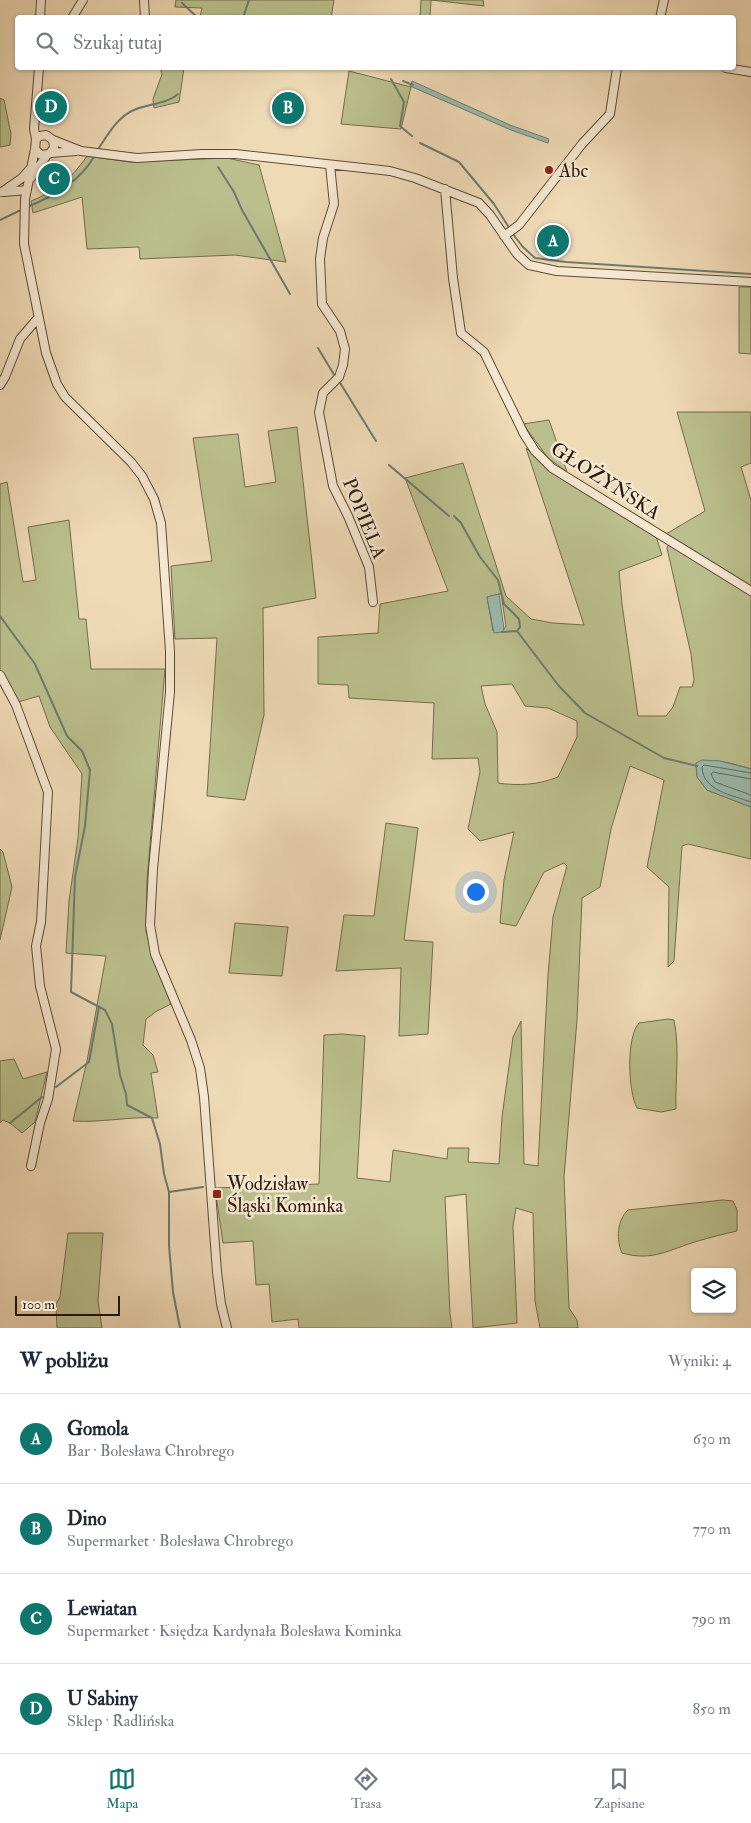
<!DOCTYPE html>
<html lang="pl">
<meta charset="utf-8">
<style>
body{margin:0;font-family:"IM FELL Double Pica",serif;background:#f6f6f7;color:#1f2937}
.controls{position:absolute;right:15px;bottom:15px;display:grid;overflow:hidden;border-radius:5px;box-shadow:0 1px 4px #0004}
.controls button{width:45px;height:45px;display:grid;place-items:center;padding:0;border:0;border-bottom:1px solid #e0e1e3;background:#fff;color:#1f2937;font:25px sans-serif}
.scale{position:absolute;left:15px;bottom:12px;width:105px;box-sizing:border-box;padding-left:5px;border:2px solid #2d1a0e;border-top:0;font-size:14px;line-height:18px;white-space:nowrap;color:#2d1a0e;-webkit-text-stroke:4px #f5e7d0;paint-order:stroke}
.you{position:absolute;left:475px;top:891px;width:18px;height:18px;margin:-12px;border:4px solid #fff;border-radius:50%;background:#1a73e8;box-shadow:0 0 0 8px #1a73e833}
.badge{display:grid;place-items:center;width:32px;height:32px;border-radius:50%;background:#0f766e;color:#fff;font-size:16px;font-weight:700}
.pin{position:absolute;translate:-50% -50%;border:2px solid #fff;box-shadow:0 1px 5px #0006}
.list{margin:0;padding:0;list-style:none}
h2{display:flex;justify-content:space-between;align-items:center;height:65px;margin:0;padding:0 20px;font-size:21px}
h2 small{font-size:16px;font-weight:400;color:#747a83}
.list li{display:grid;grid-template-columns:32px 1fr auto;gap:15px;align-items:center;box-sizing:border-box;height:90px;padding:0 20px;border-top:1px solid #e0e1e3}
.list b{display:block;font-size:19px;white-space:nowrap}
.list p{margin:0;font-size:16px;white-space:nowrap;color:#747a83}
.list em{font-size:16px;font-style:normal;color:#747a83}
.icon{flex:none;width:28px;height:28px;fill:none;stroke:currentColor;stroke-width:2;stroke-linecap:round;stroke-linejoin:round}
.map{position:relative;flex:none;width:751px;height:1328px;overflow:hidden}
.search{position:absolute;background:#fff;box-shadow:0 1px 4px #0004;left:15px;right:15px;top:15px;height:55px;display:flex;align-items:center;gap:12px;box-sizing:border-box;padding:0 18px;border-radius:5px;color:#747a83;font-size:19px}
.sheet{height:425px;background:#fff}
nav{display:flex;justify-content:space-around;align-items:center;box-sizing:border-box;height:70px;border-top:1px solid #e0e1e3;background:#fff;font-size:14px;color:#747a83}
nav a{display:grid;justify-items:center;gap:2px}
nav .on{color:#0f766e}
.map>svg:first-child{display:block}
</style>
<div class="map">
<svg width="751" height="1328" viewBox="0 0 751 1328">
<rect width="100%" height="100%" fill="#efdab6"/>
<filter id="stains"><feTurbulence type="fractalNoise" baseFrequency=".004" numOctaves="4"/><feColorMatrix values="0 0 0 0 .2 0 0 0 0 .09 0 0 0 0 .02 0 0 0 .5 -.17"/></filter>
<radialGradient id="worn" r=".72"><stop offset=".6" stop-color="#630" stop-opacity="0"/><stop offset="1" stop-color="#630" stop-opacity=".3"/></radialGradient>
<path fill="#babf8d" stroke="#746c4e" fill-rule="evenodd" d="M176 0H334L331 18 200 17 202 8 175 7Z
M421 0H483L484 6 431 0 430 17H420Z
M160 68H184L179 102 154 108 153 99 162 74Z
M349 71 411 87 401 129 341 124Z
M0 98 4 100 11 134 10 145 0 147Z
M87 156 130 162 227 158 259 165 286 262 235 255 140 259 139 247 87 249 82 197 33 213 31 201C58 190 70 180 87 156Z
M739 287H751V354L739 353Z
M677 412H751V463L741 467 751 500V586L666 534 705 511Z
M549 420 567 472 548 458 523 424Z
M297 427 316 598 263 608 264 715 245 800 207 796 217 638 175 639 171 566 212 561 193 438 238 434 245 487 276 482 268 431Z
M526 448 553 473 656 536 662 555 619 571 622 604 638 716H666L673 707 680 687H692L694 680 691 654 667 548 669 543 751 595V769C738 765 708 756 696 763L697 777 707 790 751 807V859L688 844 682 846 674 961 668 967 669 887 647 867 664 780 630 766 611 829 600 887 582 898 577 1020 564 1177 569 1308 577 1320 578 1328H540L535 1301 533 1213 516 1208 513 1226 517 1323 473 1328 466 1194 445 1197 450 1314 452 1328H299L298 1319 272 1322 269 1284 256 1285 253 1241 223 1243 215 1188 319 1184 324 1035 342 1034 365 1036 357 1178 390 1182 393 1150 447 1159 448 1148H469L468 1162 499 1164 502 1117 513 1037 521 1021 524 1164 538 1166 548 975 553 917 567 866 564 863 544 872 516 926 500 923 504 880 514 832 480 841 468 829 480 772 478 758 432 759 434 703 349 698 348 685 318 684V637L378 633 380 604 448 591 405 478 463 463 506 596 531 619 553 623 584 625ZM499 594H501L506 626 504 629 493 631 487 597ZM512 684 525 706 548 708 577 721V737L558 777C538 785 518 786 498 783L497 732 485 704 481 686Z
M7 482 23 582 36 580 28 527 69 520 79 619H86L91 669H165L147 880 146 932 159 973 171 1004 157 1011 146 1019 143 1045 153 1055 158 1072 151 1073 158 1118C130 1116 101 1123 73 1121L87 1061 106 956 66 953 69 901 78 838 82 774 50 727 39 696 18 702 0 680V484Z
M386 823 418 828 404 940 433 942 428 1034 399 1036 401 968 336 971 344 915 374 916Z
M0 849 3 852 12 887 0 940Z
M235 923 288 927 282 976 229 973Z
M668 1019 674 1020C680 1049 675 1079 676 1109L661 1112 637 1108C628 1092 626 1037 639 1023Z
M14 1059 23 1079 47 1072 35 1122 22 1133 10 1123 3 1120 0 1123V1061Z
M723 1200 733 1201 737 1210V1231C724 1234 711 1237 698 1241 670 1249 653 1262 622 1253 616 1240 617 1220 628 1210Z
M68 1233H103L98 1301 102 1328H57L56 1304 60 1297Z"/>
<path fill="#9abbaf" stroke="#6e7b6f" d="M412 81 510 125 549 139 548 143 511 130 410 86Z
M499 594 504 629 502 632 494 633 487 597Z
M702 760 720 761 751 769V807L707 790 697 777 696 763Z"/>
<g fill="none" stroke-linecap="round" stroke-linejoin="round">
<path stroke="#646a5e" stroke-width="1" d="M751 773 704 765 702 767C703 791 732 795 751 802
M751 779 718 773 713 772 711 774 715 782 751 795"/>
<path stroke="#6e7b6f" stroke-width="2" d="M182 3 198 18
M243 18 249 0
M391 79 404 102 400 126 412 136
M403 81 413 85
M420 143 459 162 494 204 510 229
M97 151C106 137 118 116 134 110 147 104 167 104 178 94
M218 167 234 192 242 210 290 294
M27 207C54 196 81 181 95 155
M0 220 23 209
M512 233 523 247 535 258 566 262 751 274
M318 348 336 378
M339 381 376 441
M389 465 449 516
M454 516 461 523 480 557 498 580 504 604 519 619 520 627 517 631 558 685 585 713 664 758 697 766
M0 616 35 664 67 736 82 751 90 770 85 826 75 877 71 992 105 1010 112 1024 120 1075 126 1094 127 1105 152 1118 160 1144 164 1174 169 1192V1246L173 1292 180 1328
M502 632 517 631
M56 1087 89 1062 99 1007
M10 1123 42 1097
M169 1192 203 1187"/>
<g stroke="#5e4a38" stroke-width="10">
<path id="minor" d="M144 0 145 18
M40 18 41 0
M72 18 83 0
M660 18 664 0
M39 68 34 129 36 139 35 149 25 199 24 244 46 353 57 384 65 397 131 462 142 476 154 499 161 523 170 651V692L153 869 150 925 155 954 191 1040 200 1068 204 1097 217 1272 221 1304 227 1328
M726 68 751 72
M36 139 40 136 46 135 53 140 81 151 137 158 202 154H235L390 171 415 178 479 203 490 215 517 254 529 265 557 271 751 282
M35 149 41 155 49 154 54 148 53 140
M51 153 76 151
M330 165 334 204 323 238 320 259 322 304 340 331 345 349 343 365 339 377 323 393 319 412 333 486 348 516 369 567 373 602
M31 178 47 155
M445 189 453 278 461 333 484 352 524 434 535 451 552 468 751 591
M2 192 22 178 30 169
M4 192 27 190
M504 236 519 225 582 144 610 114 617 68
M0 385 5 377 20 339 38 318
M0 675 16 705 48 792 41 922 36 946 40 986 56 1049 48 1099 40 1123 31 1166"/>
</g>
<use href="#minor" stroke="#f5e7d0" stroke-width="8"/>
</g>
<g fill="#8f2418" stroke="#f5e7d0" stroke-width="2">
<circle cx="549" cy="170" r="5"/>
<rect x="212" y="1189" width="10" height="10" rx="2.5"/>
</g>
<g text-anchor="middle" stroke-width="5" stroke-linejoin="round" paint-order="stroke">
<g font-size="19" fill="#2d1a0e" stroke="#f5e7d0" text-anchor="start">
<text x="559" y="177">Abc</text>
<text x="227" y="1190">Wodzisław<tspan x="227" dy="22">Śląski Kominka</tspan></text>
</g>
<g font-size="19" fill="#2d1a0e" stroke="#f5e7d0">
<text transform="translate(606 480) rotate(33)" y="7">GŁOŻYŃSKA</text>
<text transform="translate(365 518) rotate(68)" y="7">POPIELA</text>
</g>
</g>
<rect width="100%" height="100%" filter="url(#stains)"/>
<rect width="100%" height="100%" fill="url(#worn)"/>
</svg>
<div class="controls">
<button><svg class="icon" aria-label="layers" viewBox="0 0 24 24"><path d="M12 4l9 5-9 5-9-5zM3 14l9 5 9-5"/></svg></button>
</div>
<div class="scale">100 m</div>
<div class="you"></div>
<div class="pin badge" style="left:553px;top:241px">A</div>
<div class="pin badge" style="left:288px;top:108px">B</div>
<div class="pin badge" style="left:54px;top:179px">C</div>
<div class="pin badge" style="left:51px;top:107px">D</div>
<div class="search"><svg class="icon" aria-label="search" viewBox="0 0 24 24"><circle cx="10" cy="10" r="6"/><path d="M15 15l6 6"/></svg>Szukaj tutaj</div>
</div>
<section class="sheet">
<h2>W pobliżu<small>Wyniki: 4</small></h2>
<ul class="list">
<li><span class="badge">A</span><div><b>Gomola</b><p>Bar · Bolesława Chrobrego</p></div><em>630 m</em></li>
<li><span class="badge">B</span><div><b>Dino</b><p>Supermarket · Bolesława Chrobrego</p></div><em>770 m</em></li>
<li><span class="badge">C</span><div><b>Lewiatan</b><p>Supermarket · Księdza Kardynała Bolesława Kominka</p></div><em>790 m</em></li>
<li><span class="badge">D</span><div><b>U Sabiny</b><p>Sklep · Radlińska</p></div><em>850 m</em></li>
</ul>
</section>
<nav>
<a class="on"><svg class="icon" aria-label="map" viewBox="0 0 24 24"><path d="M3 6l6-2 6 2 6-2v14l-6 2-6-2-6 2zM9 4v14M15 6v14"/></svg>Mapa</a>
<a><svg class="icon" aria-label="directions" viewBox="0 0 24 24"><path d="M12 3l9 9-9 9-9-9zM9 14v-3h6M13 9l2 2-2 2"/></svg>Trasa</a>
<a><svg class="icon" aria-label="saved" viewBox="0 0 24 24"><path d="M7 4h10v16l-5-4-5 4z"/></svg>Zapisane</a>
</nav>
